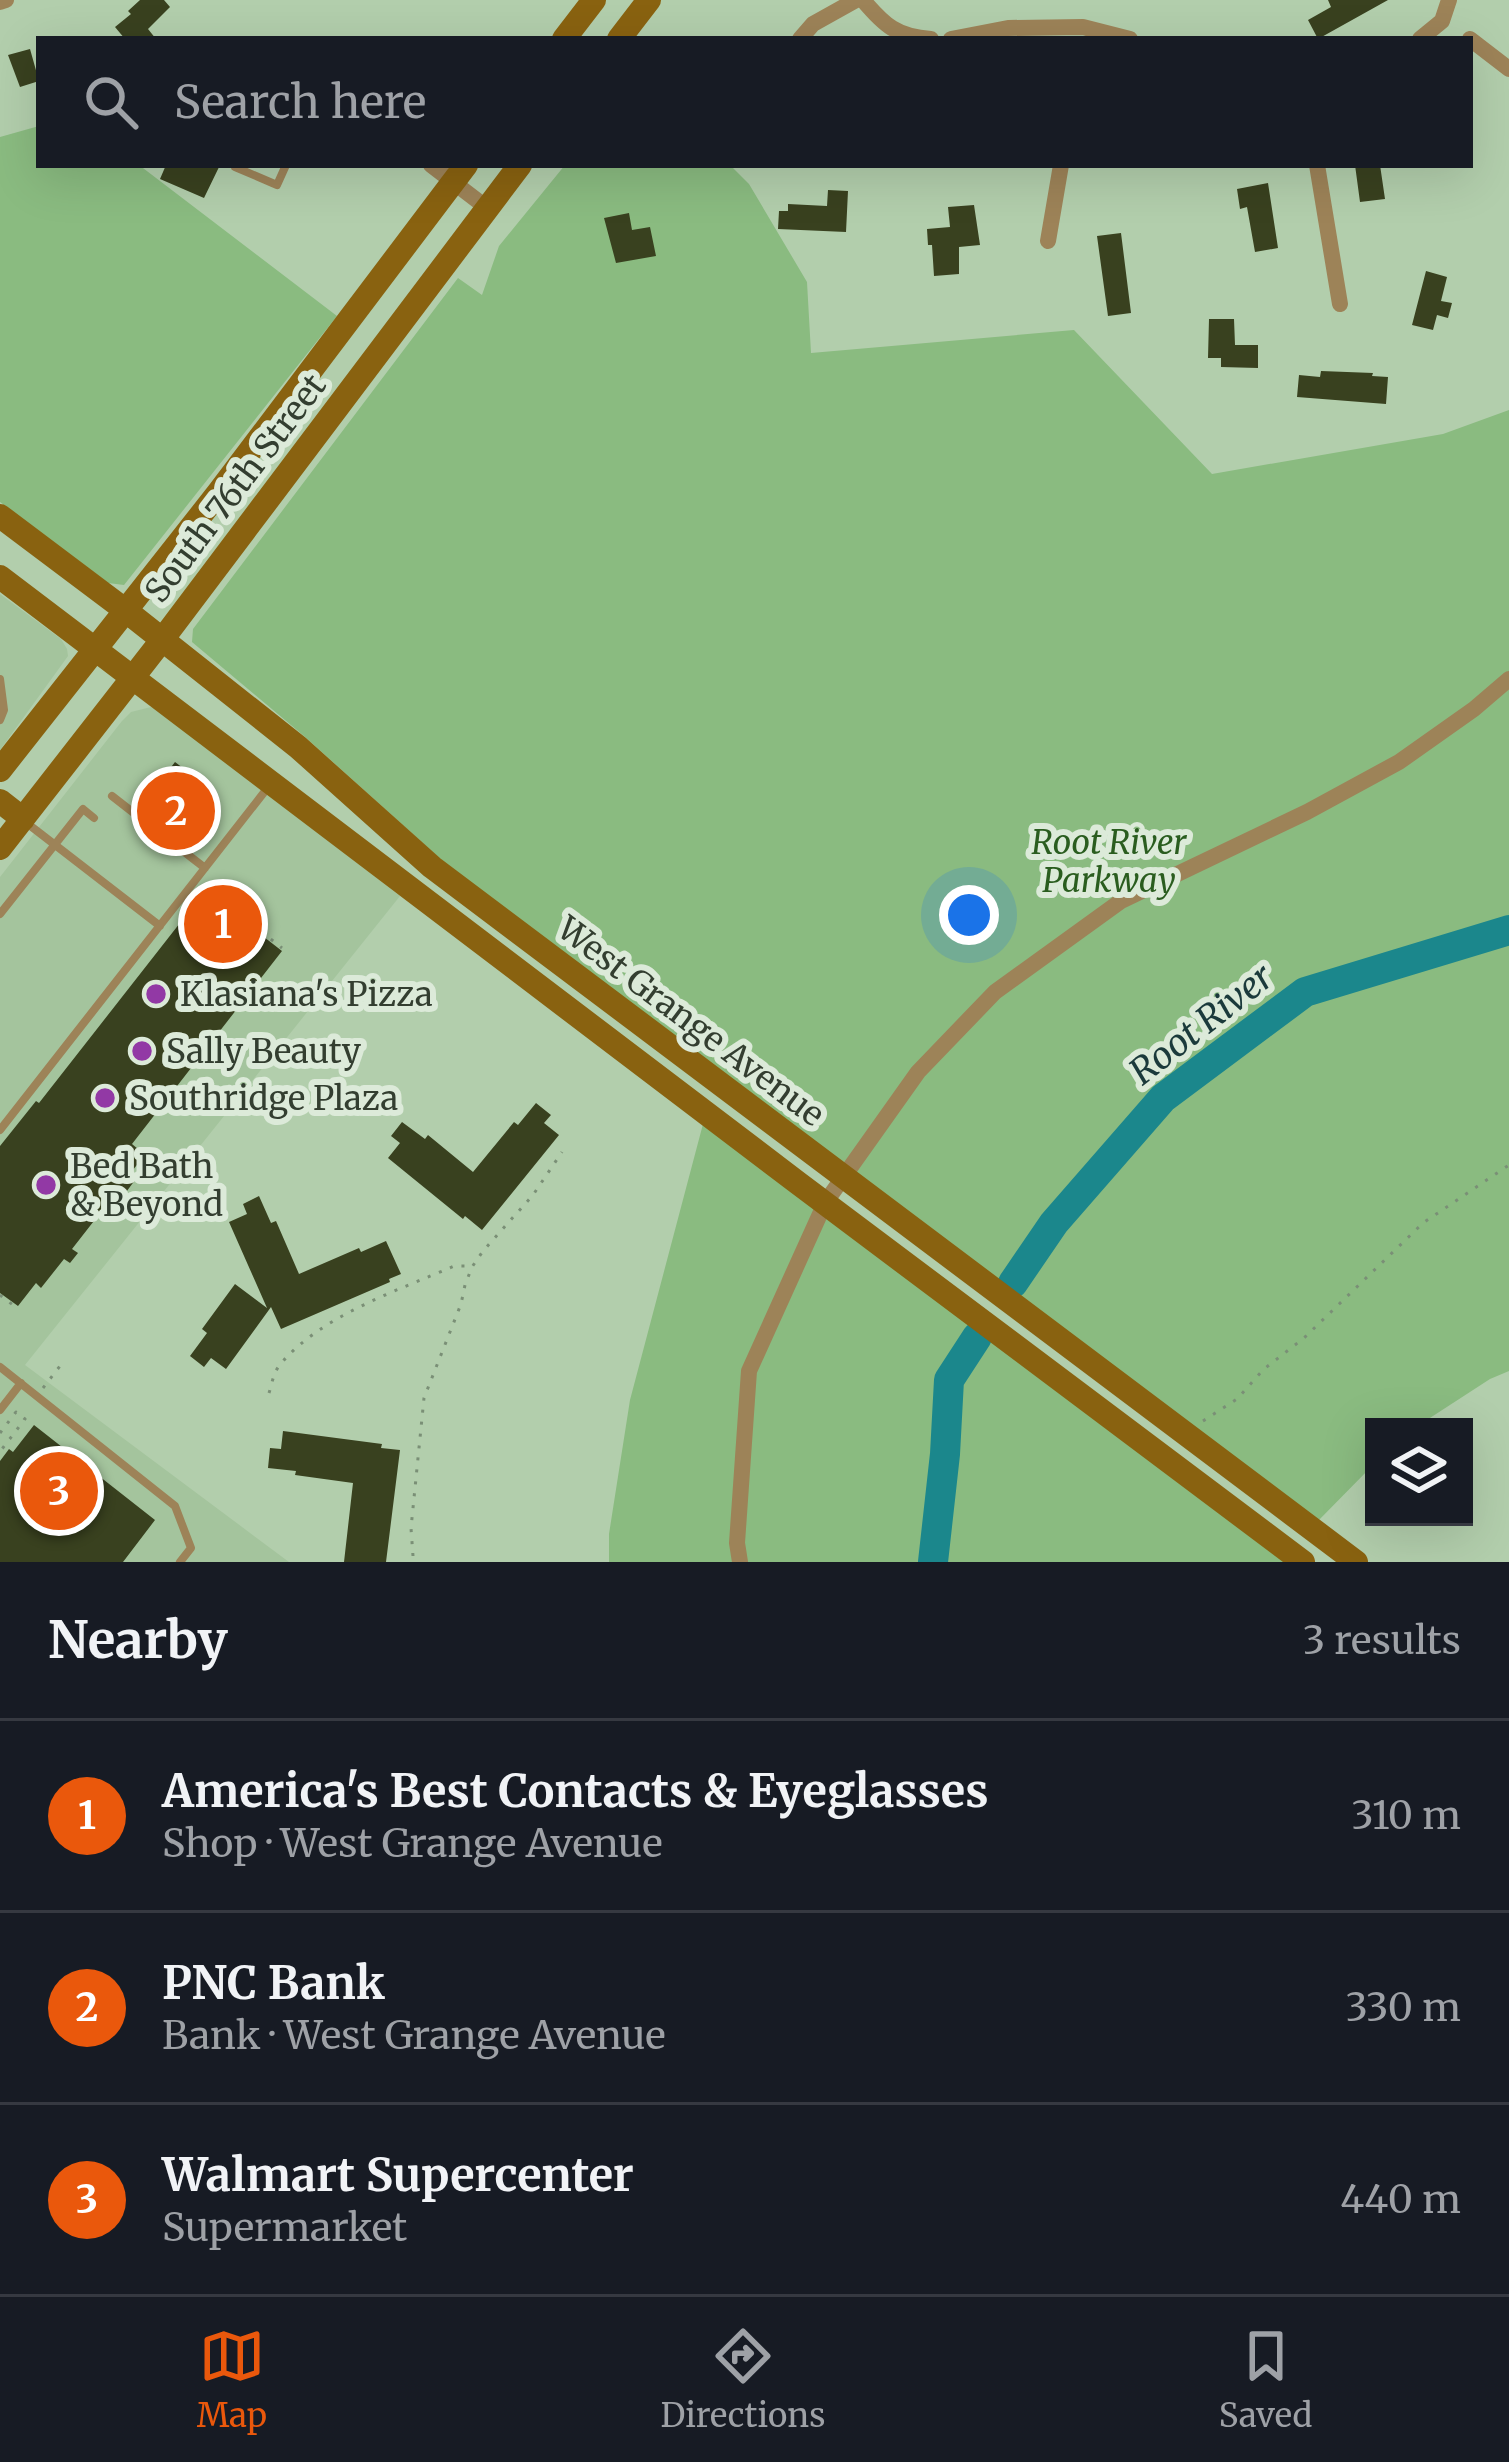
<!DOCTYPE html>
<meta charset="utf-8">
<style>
body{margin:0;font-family:Merriweather,serif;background:#20242c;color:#f1f3f6}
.controls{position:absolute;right:36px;bottom:36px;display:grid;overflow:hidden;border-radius:0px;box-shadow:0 12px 48px #0002}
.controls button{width:108px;height:108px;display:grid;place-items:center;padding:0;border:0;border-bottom:3px solid #363941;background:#171b24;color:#f1f3f6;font:60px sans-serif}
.you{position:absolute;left:969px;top:915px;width:42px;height:42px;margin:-30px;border:9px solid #fff;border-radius:50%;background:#1a73e8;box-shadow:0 0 0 18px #1a73e833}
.badge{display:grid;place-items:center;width:78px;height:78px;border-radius:50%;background:#ea580c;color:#fff;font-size:39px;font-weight:700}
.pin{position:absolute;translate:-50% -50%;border:6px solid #fff;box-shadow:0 3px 12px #0006}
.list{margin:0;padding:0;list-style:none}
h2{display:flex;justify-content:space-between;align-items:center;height:156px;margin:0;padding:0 48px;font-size:51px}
h2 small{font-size:39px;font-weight:400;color:#9ea1a6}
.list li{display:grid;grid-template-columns:78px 1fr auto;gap:36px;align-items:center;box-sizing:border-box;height:192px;padding:0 48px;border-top:3px solid #363941}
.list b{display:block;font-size:45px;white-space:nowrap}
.list p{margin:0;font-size:39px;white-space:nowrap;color:#9ea1a6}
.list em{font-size:39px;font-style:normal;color:#9ea1a6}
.icon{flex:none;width:66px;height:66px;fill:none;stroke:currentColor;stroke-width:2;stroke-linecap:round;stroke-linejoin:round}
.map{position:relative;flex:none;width:1509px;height:1562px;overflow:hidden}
.search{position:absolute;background:#171b24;box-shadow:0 12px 48px #0002;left:36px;right:36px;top:36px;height:132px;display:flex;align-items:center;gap:30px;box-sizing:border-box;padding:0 42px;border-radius:0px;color:#9ea1a6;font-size:45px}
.sheet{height:732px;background:#171b24}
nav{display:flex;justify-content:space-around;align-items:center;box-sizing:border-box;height:168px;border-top:3px solid #363941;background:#171b24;font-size:33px;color:#9ea1a6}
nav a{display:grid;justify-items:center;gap:6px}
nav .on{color:#ea580c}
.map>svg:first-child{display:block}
</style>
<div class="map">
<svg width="1509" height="1562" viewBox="0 0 1509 1562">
<rect width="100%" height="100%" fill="#b2ceac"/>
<path fill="#a4c49d" d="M0 594 61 639 67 649 68 656 0 750Z
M151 707 160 711 400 896 25 1365 289 1562H0V877L122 721 131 712Z"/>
<path fill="#8abb80" d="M39 126V165H139L337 316 124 585 108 583 0 502V137Z
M565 165H730L749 184 807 282 811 353 1074 330 1212 474 1443 434 1509 410V1371L1490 1379 1416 1427H1374V1464L1316 1523 444 862 304 736 192 642 193 629 458 278 482 295 499 246Z
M703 1124 1289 1562H609V1534L630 1400Z"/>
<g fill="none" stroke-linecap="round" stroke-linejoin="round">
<path stroke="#1b878c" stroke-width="30" d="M1013 1283 1054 1223 1163 1098 1305 992 1509 930
M933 1562 945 1454 949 1380 977 1337"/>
</g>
<path fill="#39411f" d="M140 0H164L170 7 148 29 156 39H125L115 27 131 14 128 11Z
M1328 0H1388L1318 39 1308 20 1331 7Z
M30 49 39 81 20 87 8 55Z
M166 165H220L204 198 160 179Z
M1355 165H1380L1385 199 1360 202Z
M1268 183 1278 248 1255 252 1247 207 1240 209 1237 189Z
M828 190 848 191 846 232 778 229 779 211H788V204L827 206Z
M974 205 980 245 959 247V274L934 276 932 245H928L927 229 950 227 948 207Z
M629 213 632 230 650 227 656 256 616 263 604 218Z
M1121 233 1131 313 1108 316 1097 236Z
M1426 271 1447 277 1441 301 1452 303 1448 318 1437 315 1433 330 1412 325Z
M1209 319H1234L1235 345H1258V368L1221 367V358H1208Z
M1321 371 1373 373 1372 376 1388 377 1386 404 1297 397 1299 375 1320 377Z
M175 762 208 787 200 796 207 802 182 834 172 827 170 830H161L158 821 161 818 143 804Z
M205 891 282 951 132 1144 145 1155 132 1171 138 1176 121 1199 115 1194 72 1249 78 1253 70 1263 64 1259 41 1288 36 1283 18 1306 0 1293V1146L36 1101 39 1103Z
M536 1103 551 1115 544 1123 559 1135 482 1230 465 1216 463 1219 388 1158 400 1143 391 1136 402 1122 425 1139 428 1135 473 1172 514 1122 518 1125Z
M259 1196 271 1223 276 1221 299 1274 359 1248 361 1252 386 1241 401 1274 389 1279 390 1282 281 1329 271 1307 226 1369 211 1358 204 1367 190 1356 207 1333 202 1329 235 1284 267 1308 229 1222 247 1214 243 1204Z
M34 1425 155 1520 123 1562H0V1461L9 1449 13 1452Z
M283 1431 382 1444 381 1448 400 1450 386 1562H344L353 1483 295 1475 296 1471 268 1468 270 1448 281 1449Z"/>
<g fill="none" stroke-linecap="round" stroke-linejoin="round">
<path stroke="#7a8f76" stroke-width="3" stroke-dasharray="3 9" stroke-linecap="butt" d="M205 887 282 948
M0 1295 13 1305
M43 1388 60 1366
M269 1393C272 1384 273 1374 279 1366 319 1316 397 1291 454 1266H470
M1203 1421 1237 1399 1264 1369 1304 1338 1423 1223 1509 1165
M0 1433 16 1412 25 1419 2 1449 0 1448
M413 1556 411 1528 424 1398 461 1304 465 1285 472 1267 483 1251 533 1195 562 1152"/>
<path stroke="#9d8358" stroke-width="8" d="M235 167 277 185 286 165
M0 679 4 710 0 720
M112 796 153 828
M28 824 160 926
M165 837 205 868
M0 914 83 809 94 818
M0 1130 269 786
M0 1367 175 1506 191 1548 180 1562
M0 1410 21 1383"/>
<path stroke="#9d8358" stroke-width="16" d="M863 0C884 25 897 37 931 39
M0 2 6 0
M800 39 813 24 856 0
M951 39 1008 28 1083 27 1130 39
M1420 39 1442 21 1449 0
M1470 39 1509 69
M431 165 487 208
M1317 165 1340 304
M1048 241 1061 165
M740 1562 737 1543 749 1371 825 1203 918 1072 995 992 1121 901 1307 812 1399 762 1474 709 1509 679"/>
<path stroke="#896210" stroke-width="24" d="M564 39 594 0
M619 39 649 0
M0 516 125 610 298 747 432 867 1356 1562
M0 577 798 1183 1303 1562
M0 770 219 492 466 165
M0 801 23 819
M0 848 162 640 520 165"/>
</g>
<g fill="#9239a5" stroke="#dcead9" stroke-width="4.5">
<circle cx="156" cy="994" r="12"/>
<circle cx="142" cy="1051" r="12"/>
<circle cx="105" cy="1098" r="12"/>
<circle cx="46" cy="1185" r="12"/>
</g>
<g text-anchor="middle" stroke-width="12" stroke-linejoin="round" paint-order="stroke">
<g font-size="33" fill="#333e30" stroke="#dcead9">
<text transform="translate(235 488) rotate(-53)" y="12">South 76th Street</text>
<text transform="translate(691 1021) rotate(37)" y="12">West Grange Avenue</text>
</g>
<g font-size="33" font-style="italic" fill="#2a5d1f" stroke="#dcead9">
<text x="1109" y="854">Root River<tspan x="1109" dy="38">Parkway</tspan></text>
</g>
<g font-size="33" fill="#333e30" stroke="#dcead9" text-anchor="start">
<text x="180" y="1006">Klasiana's Pizza</text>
<text x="166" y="1063">Sally Beauty</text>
<text x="129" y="1110">Southridge Plaza</text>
<text x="70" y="1178">Bed Bath<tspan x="70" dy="38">&amp; Beyond</tspan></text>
</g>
<g font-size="36" font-style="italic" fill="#1b3a3b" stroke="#dcead9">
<text transform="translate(1201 1024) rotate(-38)" y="13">Root River</text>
</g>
</g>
</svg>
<div class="controls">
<button><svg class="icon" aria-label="layers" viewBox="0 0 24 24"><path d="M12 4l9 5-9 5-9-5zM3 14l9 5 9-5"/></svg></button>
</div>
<div class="you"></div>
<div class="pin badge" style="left:223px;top:924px">1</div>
<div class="pin badge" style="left:176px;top:811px">2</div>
<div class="pin badge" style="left:59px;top:1491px">3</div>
<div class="search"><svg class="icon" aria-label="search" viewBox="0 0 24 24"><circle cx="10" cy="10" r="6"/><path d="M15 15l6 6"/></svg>Search here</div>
</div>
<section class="sheet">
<h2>Nearby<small>3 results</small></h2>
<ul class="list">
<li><span class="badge">1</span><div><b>America's Best Contacts &amp; Eyeglasses</b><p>Shop · West Grange Avenue</p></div><em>310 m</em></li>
<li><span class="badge">2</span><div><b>PNC Bank</b><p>Bank · West Grange Avenue</p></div><em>330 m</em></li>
<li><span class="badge">3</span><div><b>Walmart Supercenter</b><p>Supermarket</p></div><em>440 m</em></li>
</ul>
</section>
<nav>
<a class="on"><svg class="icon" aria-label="map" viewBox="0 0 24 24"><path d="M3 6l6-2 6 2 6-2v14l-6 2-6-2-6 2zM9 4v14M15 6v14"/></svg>Map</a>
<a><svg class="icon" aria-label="directions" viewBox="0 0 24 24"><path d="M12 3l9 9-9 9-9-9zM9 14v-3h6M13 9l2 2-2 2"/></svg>Directions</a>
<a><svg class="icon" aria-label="saved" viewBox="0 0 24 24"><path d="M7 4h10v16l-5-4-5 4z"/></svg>Saved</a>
</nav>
